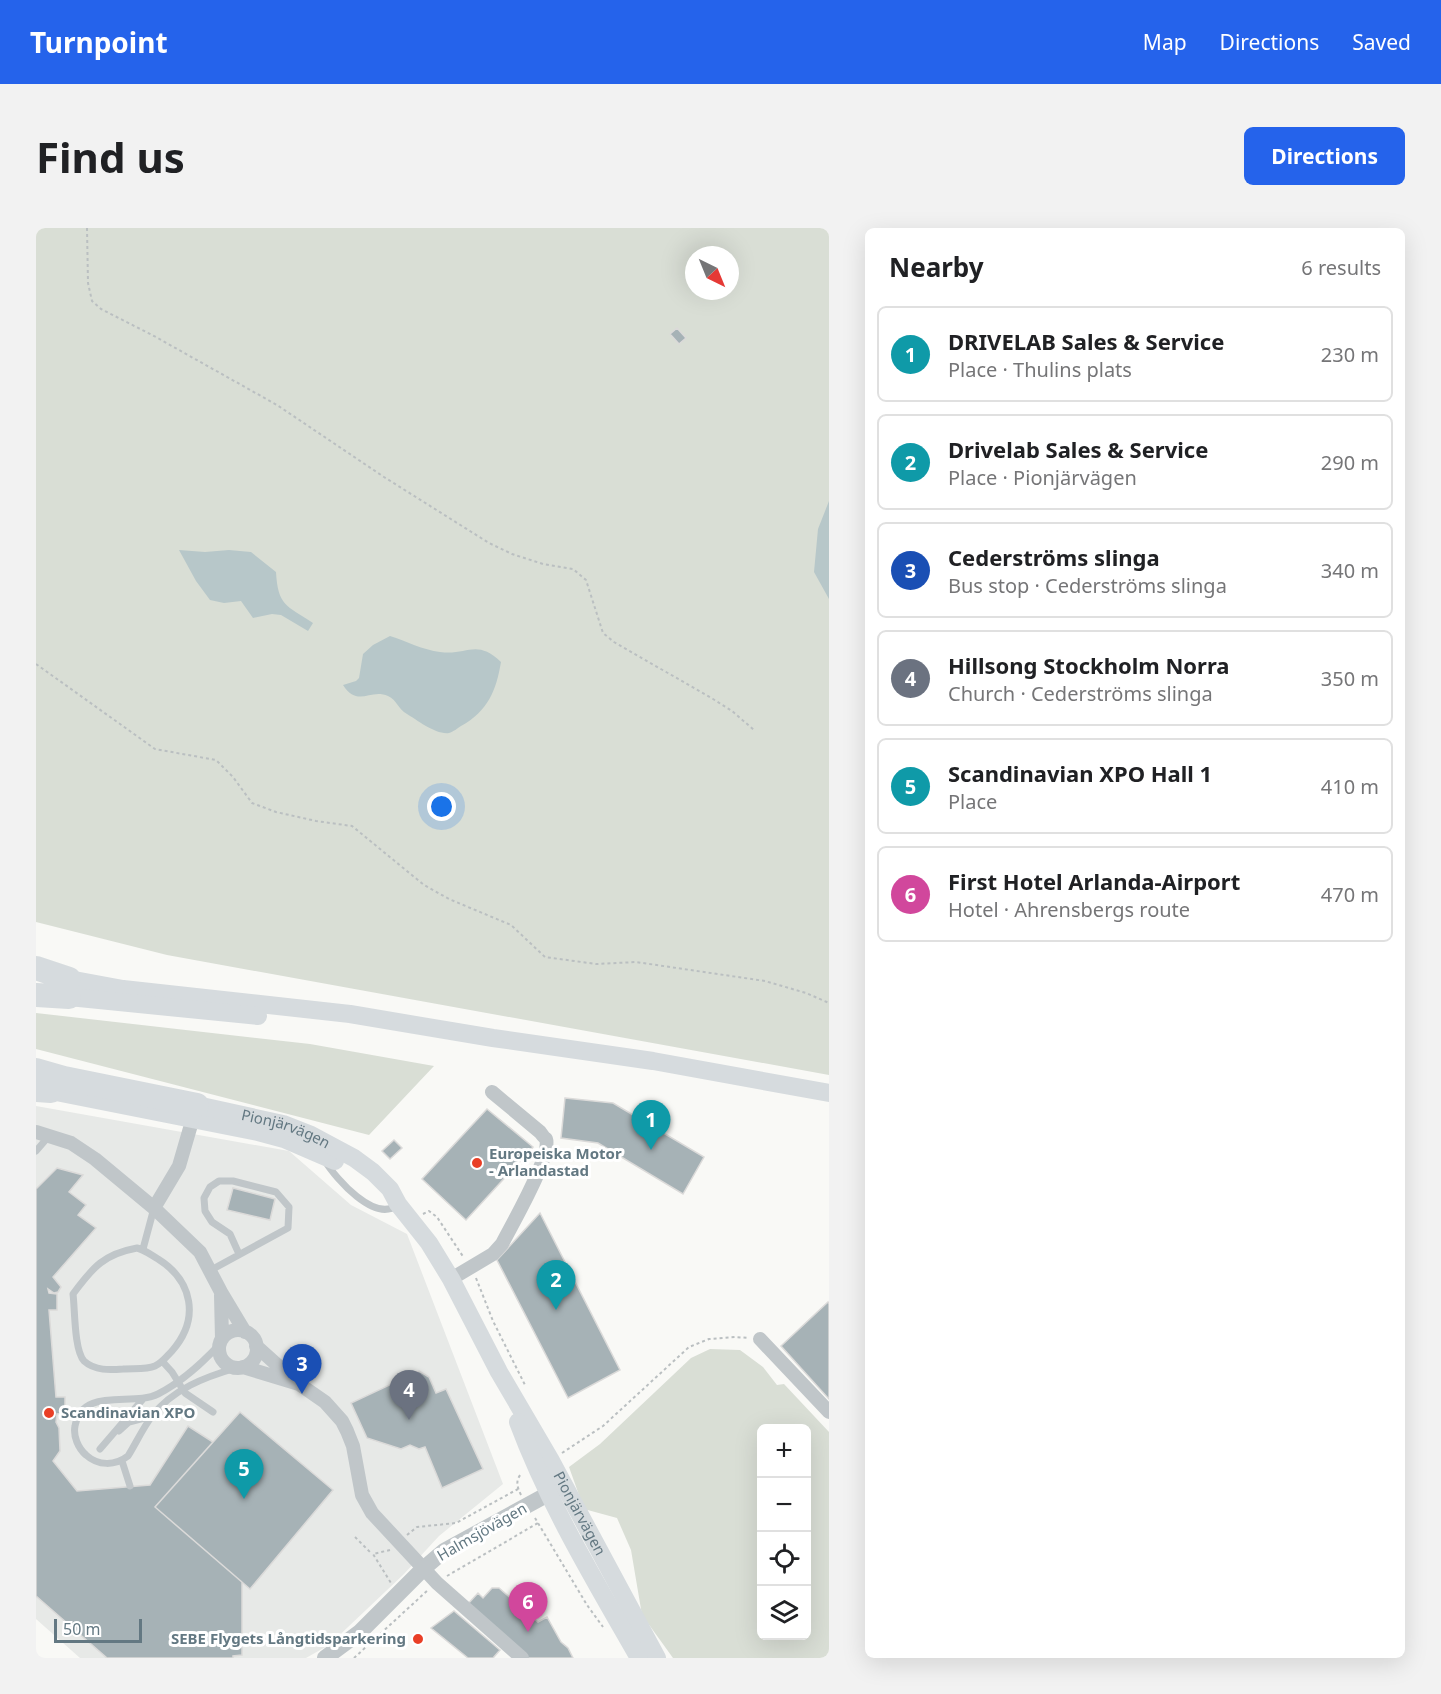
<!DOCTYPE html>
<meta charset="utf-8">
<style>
body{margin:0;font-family:"Noto Sans",sans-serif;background:#f2f2f2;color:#202124}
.controls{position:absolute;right:18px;bottom:18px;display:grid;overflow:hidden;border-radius:9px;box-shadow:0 6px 24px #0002}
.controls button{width:54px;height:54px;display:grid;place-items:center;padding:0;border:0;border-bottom:2px solid #e0e0e0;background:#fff;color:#202124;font:30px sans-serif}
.compass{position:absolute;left:649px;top:18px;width:54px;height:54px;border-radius:50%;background:#fff;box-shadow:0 6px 24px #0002;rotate:137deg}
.scale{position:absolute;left:18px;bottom:15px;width:88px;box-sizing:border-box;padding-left:6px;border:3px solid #637882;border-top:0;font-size:16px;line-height:21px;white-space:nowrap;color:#637882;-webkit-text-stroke:4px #fff;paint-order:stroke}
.you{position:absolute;left:406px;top:579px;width:21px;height:21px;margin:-15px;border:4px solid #fff;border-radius:50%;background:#1a73e8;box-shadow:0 0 0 9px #1a73e833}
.badge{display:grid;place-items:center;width:39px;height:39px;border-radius:50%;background:#2563eb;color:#fff;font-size:20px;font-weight:700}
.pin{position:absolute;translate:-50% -50px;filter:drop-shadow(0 2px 3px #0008)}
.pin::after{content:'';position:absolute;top:32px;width:21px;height:18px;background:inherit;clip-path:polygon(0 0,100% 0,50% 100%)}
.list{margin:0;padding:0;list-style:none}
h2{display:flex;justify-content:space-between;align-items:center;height:78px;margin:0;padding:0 24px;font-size:26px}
h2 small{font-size:20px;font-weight:400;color:#757577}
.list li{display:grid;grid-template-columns:39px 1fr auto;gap:18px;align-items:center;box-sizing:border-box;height:96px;margin:0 12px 12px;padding:0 12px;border:2px solid #e0e0e0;border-radius:9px}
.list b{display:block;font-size:22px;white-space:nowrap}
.list p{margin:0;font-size:20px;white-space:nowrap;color:#757577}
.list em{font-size:20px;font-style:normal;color:#757577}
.icon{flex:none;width:33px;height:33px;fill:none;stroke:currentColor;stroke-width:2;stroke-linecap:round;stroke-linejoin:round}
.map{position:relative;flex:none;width:793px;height:1430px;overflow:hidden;border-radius:9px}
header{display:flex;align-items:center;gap:36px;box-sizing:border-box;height:84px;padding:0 30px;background:#2563eb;color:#fff}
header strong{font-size:28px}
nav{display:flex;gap:33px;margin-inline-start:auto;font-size:21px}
.intro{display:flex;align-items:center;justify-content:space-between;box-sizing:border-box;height:144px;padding:0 36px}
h1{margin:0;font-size:42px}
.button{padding:15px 27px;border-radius:9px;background:#2563eb;color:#fff;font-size:21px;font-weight:700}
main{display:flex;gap:36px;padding:0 36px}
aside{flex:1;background:#fff;border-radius:9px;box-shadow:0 6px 24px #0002}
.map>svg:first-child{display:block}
</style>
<header>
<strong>Turnpoint</strong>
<nav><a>Map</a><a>Directions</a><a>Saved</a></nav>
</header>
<div class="intro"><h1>Find us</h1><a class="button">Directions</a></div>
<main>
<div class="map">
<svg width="793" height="1430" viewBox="0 0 793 1430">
<rect width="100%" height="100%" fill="#f9f9f6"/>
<path fill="#e7e9e7" d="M0 878 253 923 315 977 371 1006 467 1256 403 1308 368 1346 293 1417 270 1430H44L0 1391Z"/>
<path fill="#d9ded5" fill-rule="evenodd" d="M0 0H793V847L131 727 0 694ZM658 27H694V63H658Z
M0 785 274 816 398 838 333 907 0 821Z
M674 1121 704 1122 727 1139 741 1157 748 1156 793 1204V1430H637L606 1387 595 1322 581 1290 548 1281 533 1239 564 1216 655 1130ZM726 1200H770V1408H726Z"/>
<path fill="#b7c7c9" d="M793 273V371L778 344 782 301Z
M143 322 169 324 193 322 215 324 240 344C242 378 250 377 277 395L272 403 245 387 236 386 217 390 205 373 188 375 174 372 160 353Z
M354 408C370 413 387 422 404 424 431 428 440 410 465 434 460 463 452 483 425 498 422 500 417 504 413 505 400 507 381 492 371 486 362 481 361 472 352 468 334 460 322 480 307 457L320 453 323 450 327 426 337 417Z"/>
<path fill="#a6b2b6" stroke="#dbdad9" stroke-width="1.5" d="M641 100 650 110 643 116 634 106Z
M529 870 577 875 668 929 647 966 562 915 525 910Z
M451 881 497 919 430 992 386 951Z
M358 912 366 920 354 931 346 923Z
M21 940 47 947 33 964 50 977 42 987 60 1000 17 1049 25 1059 22 1064 18 1065 12 1061 13 1065 21 1066V1082H13L20 1169H29V1185L21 1186 20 1194 23 1200 24 1223 17 1233 41 1263 114 1257 152 1198 177 1214 119 1279 206 1354V1427L197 1428V1430H71L0 1368V961Z
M197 960 239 971 234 992 191 982Z
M504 985 584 1142 532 1170 461 1032Z
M792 1074 793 1076V1171L745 1118Z
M383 1143 393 1149 400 1165 410 1161 447 1241 406 1260 389 1219 383 1221 374 1217 365 1221 331 1210 315 1175Z
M204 1184 297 1262 214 1361 119 1279Z
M456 1360H463L502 1394 511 1389 525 1414 532 1420 537 1430H491L431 1377 442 1365 447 1370Z
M418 1383 464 1422 457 1430H432L395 1400Z"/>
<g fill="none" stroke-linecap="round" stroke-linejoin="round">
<path stroke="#babfc1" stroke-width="2" stroke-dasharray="3 3" stroke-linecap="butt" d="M51 0 52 55 56 73 65 81 118 108 241 177 348 249 453 315 476 326 507 336 537 341 550 352 567 405 578 414 677 471 696 483 718 502
M0 436 119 521 180 532 197 549 216 575 240 584 280 593 316 598 388 657 413 671 475 697 509 729 560 736 600 734 729 753 770 765 793 775
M387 986 393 983 401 989 428 1030
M440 1050 457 1093 490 1159
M526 1225 567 1198 653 1119 673 1111 699 1109 713 1110
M485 1267C481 1259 479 1252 486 1245
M499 1290 551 1377 567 1399
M371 1307 381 1299 420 1295 482 1261
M319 1309 336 1326
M354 1322 337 1326 355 1355
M411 1348 502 1295
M318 1430 392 1362"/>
<path stroke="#c0c6c9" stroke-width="7" d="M0 923 13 908
M289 933C300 951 339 995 361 977
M101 1020C109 1022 115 1027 122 1031 157 1053 164 1091 136 1123 131 1128 126 1135 119 1138 110 1142 97 1140 87 1141 74 1142 59 1143 48 1133 38 1122 39 1081 37 1066 57 1039 68 1026 101 1020Z
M107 1021 118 980
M175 1042 252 1000 253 979 240 964 197 953H183L174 959 168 970 169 983 176 994 194 1006 203 1026
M183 1117C165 1136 146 1154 122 1166 97 1179 46 1158 39 1198 37 1208 42 1220 50 1227 62 1238 79 1238 92 1228 100 1215 107 1200 116 1188 137 1161 169 1149 200 1140
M126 1133 136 1144 149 1165 177 1184
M83 1203 93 1194 116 1188
M64 1221 107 1171
M86 1233 94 1258"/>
<path stroke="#c0c6c9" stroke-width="14" d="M0 904 35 915 59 931 118 980 164 1024 185 1064 209 1104
M118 980 143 938 159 883
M415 1051 457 1026 466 1016C475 998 516 928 510 911 509 911 504 904 504 904L456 864
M185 1067 186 1111
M183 1121a19 19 0 1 1 38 0a19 19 0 1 1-38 0Z
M724 1111 793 1184
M220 1118 259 1153
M207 1139 263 1156 289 1174 306 1193 311 1203 317 1218 326 1267 336 1285 401 1355 486 1430"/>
<path stroke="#c0c6c9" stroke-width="16" d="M289 1430 324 1404 387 1341 408 1323 525 1259"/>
<g stroke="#d6dbde" stroke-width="18">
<path d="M33 751 87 761 314 786 457 810 617 833 793 865"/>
<path d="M33 769 222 788"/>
<path d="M15 863 222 904 248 911 299 933"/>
<path id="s1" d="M161 877 247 896 275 907 318 930 337 944 354 961 362 976 393 1015 415 1051 463 1144 514 1231 621 1430"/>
<path d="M482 1194C513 1277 559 1353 603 1430"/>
</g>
<path stroke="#d6dbde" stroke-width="24" d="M0 740 33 751
M0 767 33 769
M0 842 28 850 161 877
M0 862 15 863"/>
</g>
<g fill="#e93f26" stroke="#fff" stroke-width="2">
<circle cx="441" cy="935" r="6"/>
<circle cx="13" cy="1185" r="6"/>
<circle cx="382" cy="1411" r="6"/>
</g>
<g text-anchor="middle" stroke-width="6" stroke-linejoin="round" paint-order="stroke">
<g font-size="15" fill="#637882" stroke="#fff">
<text dy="5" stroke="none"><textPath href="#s1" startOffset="92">Pionjärvägen</textPath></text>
<text dy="5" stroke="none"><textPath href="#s1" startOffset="591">Pionjärvägen</textPath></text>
<text transform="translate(446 1304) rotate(-30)" y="5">Halmsjövägen</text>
</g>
<g font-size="15" font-weight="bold" fill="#637882" stroke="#fff" text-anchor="start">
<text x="453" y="931">Europeiska Motor<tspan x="453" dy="17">- Arlandastad</tspan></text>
<text x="25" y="1190">Scandinavian XPO</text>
<text x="370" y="1416" text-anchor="end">SEBE Flygets Långtidsparkering</text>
</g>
</g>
</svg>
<div class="controls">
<button>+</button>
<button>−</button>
<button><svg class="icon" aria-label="locate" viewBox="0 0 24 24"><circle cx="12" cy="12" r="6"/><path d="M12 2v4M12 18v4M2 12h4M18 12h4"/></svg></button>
<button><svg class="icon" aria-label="layers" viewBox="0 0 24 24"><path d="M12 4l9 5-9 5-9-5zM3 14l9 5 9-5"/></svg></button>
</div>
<svg class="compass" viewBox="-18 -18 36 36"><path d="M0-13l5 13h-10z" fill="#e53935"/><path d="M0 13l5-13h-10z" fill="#757577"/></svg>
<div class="scale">50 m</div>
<div class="you"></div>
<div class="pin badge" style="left:615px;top:922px;background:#0f9aa8">1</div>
<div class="pin badge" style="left:520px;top:1082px;background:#0f9aa8">2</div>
<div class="pin badge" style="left:266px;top:1166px;background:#1a4fb4">3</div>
<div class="pin badge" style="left:373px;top:1192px;background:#6b7280">4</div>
<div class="pin badge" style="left:208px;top:1271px;background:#0f9aa8">5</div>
<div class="pin badge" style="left:492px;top:1404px;background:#d1479c">6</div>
</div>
<aside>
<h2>Nearby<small>6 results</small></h2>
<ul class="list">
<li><span class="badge" style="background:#0f9aa8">1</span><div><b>DRIVELAB Sales &amp; Service</b><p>Place · Thulins plats</p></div><em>230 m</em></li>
<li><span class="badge" style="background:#0f9aa8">2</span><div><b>Drivelab Sales &amp; Service</b><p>Place · Pionjärvägen</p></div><em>290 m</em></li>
<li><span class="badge" style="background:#1a4fb4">3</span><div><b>Cederströms slinga</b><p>Bus stop · Cederströms slinga</p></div><em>340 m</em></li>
<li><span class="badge" style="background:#6b7280">4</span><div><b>Hillsong Stockholm Norra</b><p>Church · Cederströms slinga</p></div><em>350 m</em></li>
<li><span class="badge" style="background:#0f9aa8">5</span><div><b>Scandinavian XPO Hall 1</b><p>Place</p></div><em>410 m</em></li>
<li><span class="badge" style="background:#d1479c">6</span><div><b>First Hotel Arlanda-Airport</b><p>Hotel · Ahrensbergs route</p></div><em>470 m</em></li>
</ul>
</aside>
</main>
